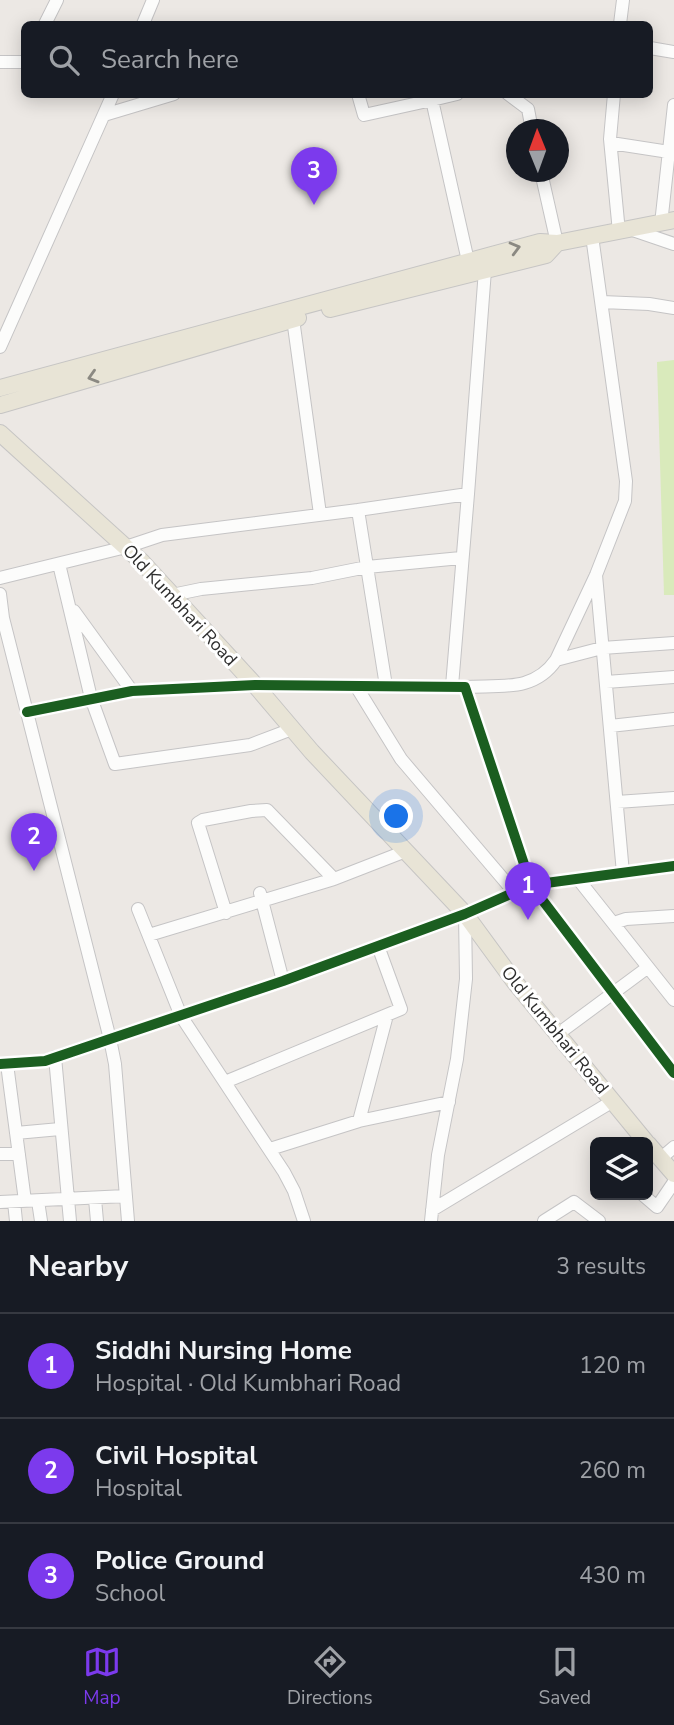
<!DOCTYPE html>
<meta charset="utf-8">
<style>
body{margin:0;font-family:"Nunito Sans",sans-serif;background:#242831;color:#f1f3f6}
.controls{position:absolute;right:21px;bottom:21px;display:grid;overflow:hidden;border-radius:10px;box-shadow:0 4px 18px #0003}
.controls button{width:63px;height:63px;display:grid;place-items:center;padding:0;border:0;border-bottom:2px solid #363941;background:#171b24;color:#f1f3f6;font:35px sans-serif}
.compass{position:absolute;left:506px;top:119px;width:63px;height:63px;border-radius:50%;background:#171b24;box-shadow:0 4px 18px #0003;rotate:359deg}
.you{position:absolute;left:397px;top:817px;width:24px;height:24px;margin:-18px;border:5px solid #fff;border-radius:50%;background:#1a73e8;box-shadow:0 0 0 10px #1a73e833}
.badge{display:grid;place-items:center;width:46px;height:46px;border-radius:50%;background:#7c3aed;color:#fff;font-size:23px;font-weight:700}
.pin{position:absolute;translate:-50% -58px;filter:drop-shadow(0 2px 4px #0008)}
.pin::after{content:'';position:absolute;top:37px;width:24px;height:21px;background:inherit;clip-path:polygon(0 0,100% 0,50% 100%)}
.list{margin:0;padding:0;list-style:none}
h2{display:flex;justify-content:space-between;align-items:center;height:91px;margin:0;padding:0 28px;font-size:30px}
h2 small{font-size:23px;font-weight:400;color:#9ea1a6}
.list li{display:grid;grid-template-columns:46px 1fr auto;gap:21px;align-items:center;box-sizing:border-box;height:105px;padding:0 28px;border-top:2px solid #363941}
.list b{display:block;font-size:26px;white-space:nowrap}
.list p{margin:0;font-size:23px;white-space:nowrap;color:#9ea1a6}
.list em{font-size:23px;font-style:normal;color:#9ea1a6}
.icon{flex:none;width:38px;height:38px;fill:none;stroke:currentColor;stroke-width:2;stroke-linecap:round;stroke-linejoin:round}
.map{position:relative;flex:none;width:674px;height:1221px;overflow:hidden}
.search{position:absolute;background:#171b24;box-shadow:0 4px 18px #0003;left:21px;right:21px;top:21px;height:77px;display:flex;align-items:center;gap:18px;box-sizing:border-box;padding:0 24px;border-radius:10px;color:#9ea1a6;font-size:26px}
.sheet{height:406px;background:#171b24}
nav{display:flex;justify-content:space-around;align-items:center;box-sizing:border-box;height:98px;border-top:2px solid #363941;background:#171b24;font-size:19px;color:#9ea1a6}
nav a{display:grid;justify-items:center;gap:4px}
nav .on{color:#7c3aed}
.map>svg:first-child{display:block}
</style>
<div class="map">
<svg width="674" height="1221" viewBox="0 0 674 1221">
<rect width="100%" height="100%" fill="#ece8e4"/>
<path fill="#d9eabb" d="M674 360V595H664L657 362Z"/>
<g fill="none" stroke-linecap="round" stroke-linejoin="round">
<g stroke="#c5c4c5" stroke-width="14">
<path id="minor" d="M45 24 57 0
M143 24 153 0
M620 24 623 0
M650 48 674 52
M0 62H24
M358 94 364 115 432 100 468 261
M508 94 528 109 532 130
M614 94 610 139 619 232
M432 100 457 94
M104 115 174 94
M611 143 669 152
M541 172 557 243
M661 224 674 105
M630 229 674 244
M602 302 649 304 674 308
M293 319 320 514
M0 347 113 94
M468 494 485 270
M358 510 468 494 452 686
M59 564 91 698 115 764 250 745 292 729
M596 575 623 873
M0 578 126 547 162 535 358 510 386 686
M0 594 3 618 110 1039 115 1064 128 1221
M172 595 201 589 312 578 367 567 461 558
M74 611 132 691
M556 660 602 648 674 643
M606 682 674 677
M356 686 401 759 515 893
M465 687C501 685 534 692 556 660L596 575 625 501 626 481 592 236
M27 712 132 691 255 685 465 687 531 885 674 1073
M610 726 674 719
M617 802 674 798
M334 879 406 851
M578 879 674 1000
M260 893 283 981
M138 909 181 1016 284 1172 294 1191 304 1221
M614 923 626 919 674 916
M149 935 334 879 267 810 251 811 203 820 198 823 226 913
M558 1034 647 968
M55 1057 70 1221
M0 1064 45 1061 110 1039 283 981 465 914 531 885 674 866
M7 1064 25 1201
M225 1082 401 1009 378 946
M359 1121 387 1015
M16 1133 60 1129
M270 1149 359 1121 449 1102
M0 1154H19
M660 1159 674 1147
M643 1195 657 1207 674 1182
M95 1199 97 1221
M38 1201 41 1221
M0 1202 126 1196
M14 1202 16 1221
M432 1210 613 1101
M431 1221 438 1155 457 1059 466 979 465 914
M544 1221 574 1202 599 1221"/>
</g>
<g stroke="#c6c5c4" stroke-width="18">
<path id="major" d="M330 309 546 255 557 243
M0 388 540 242 557 243 674 220
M0 405 298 318
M0 433 142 562 255 685 312 752 465 914 514 981 646 1142
M648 1144 674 1174"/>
</g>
<use href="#minor" stroke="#fcfcfb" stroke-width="12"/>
<use href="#major" stroke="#e8e4d6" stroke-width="16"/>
<g stroke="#fff" stroke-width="15">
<path id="cycleway" d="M27 712 132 691 255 685 465 687 531 885 674 1073
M0 1064 45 1061 110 1039 283 981 465 914 531 885 674 866"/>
</g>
<use href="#cycleway" stroke="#1b5e20" stroke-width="10"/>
</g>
<defs><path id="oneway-chevron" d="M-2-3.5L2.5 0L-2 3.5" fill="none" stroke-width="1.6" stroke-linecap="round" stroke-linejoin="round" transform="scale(1.75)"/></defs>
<g stroke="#8b8982">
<use href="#oneway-chevron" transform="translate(515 248) rotate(-15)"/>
<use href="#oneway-chevron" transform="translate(93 377) rotate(163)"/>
</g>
<g text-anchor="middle" stroke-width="6" stroke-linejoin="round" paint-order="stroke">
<g font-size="18" fill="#2e2e2e" stroke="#fff">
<text transform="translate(180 605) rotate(47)" y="6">Old Kumbhari Road</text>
<text transform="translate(555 1030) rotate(51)" y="6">Old Kumbhari Road</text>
</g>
</g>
</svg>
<div class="controls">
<button><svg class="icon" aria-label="layers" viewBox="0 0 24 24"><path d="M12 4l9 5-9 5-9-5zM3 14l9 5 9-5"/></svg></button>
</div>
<svg class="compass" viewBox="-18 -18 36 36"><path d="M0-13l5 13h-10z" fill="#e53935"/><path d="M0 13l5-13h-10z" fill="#9ea1a6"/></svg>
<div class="you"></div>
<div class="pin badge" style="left:528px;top:920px">1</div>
<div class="pin badge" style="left:34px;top:871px">2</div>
<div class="pin badge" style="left:314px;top:205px">3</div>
<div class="search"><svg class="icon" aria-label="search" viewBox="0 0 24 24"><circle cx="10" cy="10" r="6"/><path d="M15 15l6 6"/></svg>Search here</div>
</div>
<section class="sheet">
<h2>Nearby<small>3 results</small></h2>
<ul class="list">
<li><span class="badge">1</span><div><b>Siddhi Nursing Home</b><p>Hospital · Old Kumbhari Road</p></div><em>120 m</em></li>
<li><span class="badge">2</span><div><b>Civil Hospital</b><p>Hospital</p></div><em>260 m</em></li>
<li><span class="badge">3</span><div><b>Police Ground</b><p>School</p></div><em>430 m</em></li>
</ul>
</section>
<nav>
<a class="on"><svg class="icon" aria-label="map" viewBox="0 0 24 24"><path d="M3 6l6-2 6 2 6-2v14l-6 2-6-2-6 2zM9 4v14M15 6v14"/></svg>Map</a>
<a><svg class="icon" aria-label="directions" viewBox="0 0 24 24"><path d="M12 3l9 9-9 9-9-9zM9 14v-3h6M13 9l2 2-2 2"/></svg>Directions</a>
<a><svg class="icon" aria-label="saved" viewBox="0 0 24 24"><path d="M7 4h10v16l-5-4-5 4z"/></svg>Saved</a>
</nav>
